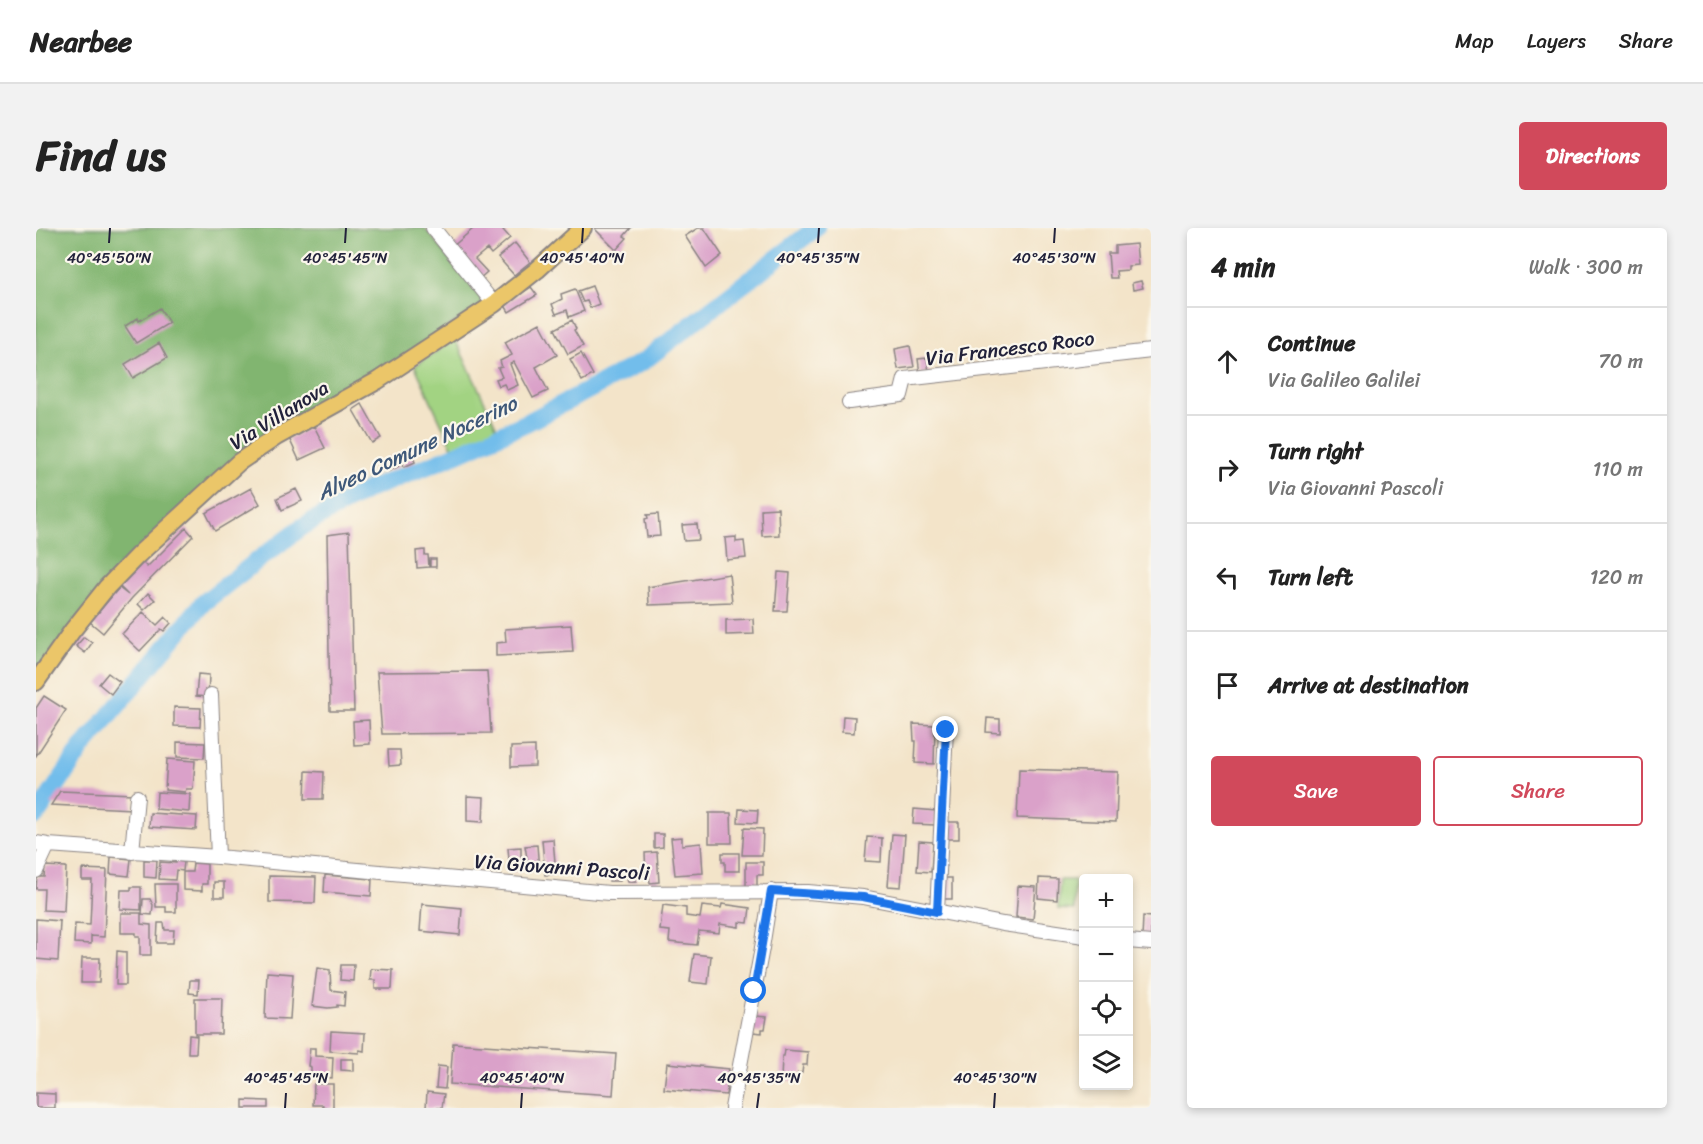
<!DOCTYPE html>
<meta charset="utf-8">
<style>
body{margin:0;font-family:Sriracha,sans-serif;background:#f2f2f2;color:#222}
.controls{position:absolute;right:18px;bottom:18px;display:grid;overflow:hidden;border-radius:6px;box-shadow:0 3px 9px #0003}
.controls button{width:54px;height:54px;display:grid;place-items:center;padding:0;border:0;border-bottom:2px solid #e0e0e0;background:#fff;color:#222;font:30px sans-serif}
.stop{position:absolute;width:18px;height:18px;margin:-14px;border:4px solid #1a73e8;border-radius:50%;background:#fff}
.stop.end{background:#1a73e8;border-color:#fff;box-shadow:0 2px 6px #0008}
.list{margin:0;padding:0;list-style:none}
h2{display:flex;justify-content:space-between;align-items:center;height:78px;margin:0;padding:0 24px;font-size:26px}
h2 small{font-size:20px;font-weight:400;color:#767676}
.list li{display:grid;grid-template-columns:39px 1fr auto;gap:18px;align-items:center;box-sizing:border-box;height:108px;padding:0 24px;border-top:2px solid #e0e0e0}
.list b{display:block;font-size:22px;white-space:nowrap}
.list p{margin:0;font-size:20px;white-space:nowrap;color:#767676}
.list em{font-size:20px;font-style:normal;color:#767676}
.actions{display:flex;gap:12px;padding:18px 24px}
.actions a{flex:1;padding:14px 0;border:2px solid #d1495b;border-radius:6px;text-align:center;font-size:21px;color:#d1495b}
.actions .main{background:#d1495b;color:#fff}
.icon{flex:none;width:33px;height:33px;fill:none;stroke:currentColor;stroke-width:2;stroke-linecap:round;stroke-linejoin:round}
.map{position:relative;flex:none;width:1115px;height:880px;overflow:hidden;border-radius:6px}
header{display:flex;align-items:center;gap:36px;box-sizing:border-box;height:84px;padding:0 30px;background:#fff;border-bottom:2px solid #e0e0e0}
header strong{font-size:28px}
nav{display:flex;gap:33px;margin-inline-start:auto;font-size:21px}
.intro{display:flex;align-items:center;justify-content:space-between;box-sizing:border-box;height:144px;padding:0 36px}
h1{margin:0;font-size:42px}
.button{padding:15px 27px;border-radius:6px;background:#d1495b;color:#fff;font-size:21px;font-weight:700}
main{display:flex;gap:36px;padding:0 36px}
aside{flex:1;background:#fff;border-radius:6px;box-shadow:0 3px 9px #0003}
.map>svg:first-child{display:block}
</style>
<header>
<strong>Nearbee</strong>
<nav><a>Map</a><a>Layers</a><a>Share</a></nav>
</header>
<div class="intro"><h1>Find us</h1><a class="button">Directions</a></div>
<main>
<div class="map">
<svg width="1115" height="880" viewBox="0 0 1115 880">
<rect width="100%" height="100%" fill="#fbf7ec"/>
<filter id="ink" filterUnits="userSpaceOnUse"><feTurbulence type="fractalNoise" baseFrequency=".0167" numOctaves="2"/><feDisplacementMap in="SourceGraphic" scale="12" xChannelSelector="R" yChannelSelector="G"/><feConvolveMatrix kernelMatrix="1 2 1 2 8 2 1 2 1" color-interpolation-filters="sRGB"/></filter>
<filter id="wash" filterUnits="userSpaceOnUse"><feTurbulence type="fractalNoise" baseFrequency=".008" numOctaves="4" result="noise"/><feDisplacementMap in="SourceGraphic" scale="24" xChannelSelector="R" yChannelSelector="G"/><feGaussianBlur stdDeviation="1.35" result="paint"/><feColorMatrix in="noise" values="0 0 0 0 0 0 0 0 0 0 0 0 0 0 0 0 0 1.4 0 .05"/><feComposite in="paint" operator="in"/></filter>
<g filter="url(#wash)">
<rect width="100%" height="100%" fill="#f3e4c9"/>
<path fill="#a2d382" stroke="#627a5e" stroke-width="1.5" d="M419 111 462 202 417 221 379 138Z
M1024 652H1039L1038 682 1022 681Z"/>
<path fill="#81b570" stroke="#526c56" stroke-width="1.5" d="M0 0H389L449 75 336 149 199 229 0 444Z"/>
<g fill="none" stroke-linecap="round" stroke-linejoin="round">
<path stroke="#72bdeb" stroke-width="18" d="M0 588 47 519 167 375 222 332 266 299 304 277 332 262 419 227 492 194 608 133 780 0"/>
</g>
<g id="blocks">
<path fill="#daa1c9" d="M438 0H470L467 2 474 10 455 26 451 21 439 31 451 44 443 51 415 20Z
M560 0H595L588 8 591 10 580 22 559 1Z
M662 0H668L686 27 670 40 649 8Z
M479 15 494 34 478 47 462 29Z
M1100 16 1102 37 1092 38V42L1080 43 1081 50H1074L1072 25H1079V18Z
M1105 53 1107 60 1097 62 1096 55Z
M556 58 563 76 554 80 551 73 547 74 542 63Z
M495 59 501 67 473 84 468 76Z
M539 61 548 83 533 89 531 82 520 86 516 76 526 71 525 66Z
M124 80 133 95 100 115 89 98 102 90 103 93Z
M536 92 540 101 538 102 547 118 532 126 519 101Z
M504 95 521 127 500 139 512 163 497 170 478 134 474 136 482 157 471 162 468 156 463 158 460 151 466 149 462 140 466 139 464 133 476 127 469 114Z
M123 115 131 130 97 150 89 136Z
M874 118 878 139 862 141 859 121Z
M545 125 557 147 546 153 534 131Z
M891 130 893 144 884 146 882 131Z
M326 176 345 210 336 215 317 182Z
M278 198 289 220 263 232 253 210Z
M375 224 379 234 368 239 364 228Z
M358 227 363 238 353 243 348 232Z
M215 260 224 276 179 303 170 285Z
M260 261 266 273 246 282 241 270Z
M742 280 743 307 726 308 725 281Z
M622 286 624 308 611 309 609 291 612 290 611 287Z
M661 296 663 312 648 313 646 297Z
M150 300 157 308 96 370 67 405 54 394 83 360 92 367 83 358 106 334 111 339Z
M313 304 318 483H294L291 307Z
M700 309V314L708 313 710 330 691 332 689 310Z
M389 322V327H392L393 339 381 340 380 323Z
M394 331H400V339H394Z
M742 344 754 345 751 383H739Z
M693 346 696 374 613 377 612 359Z
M112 365 119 372 108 382 102 376Z
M107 384 121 397 129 389 135 395 128 403 125 401 104 423 86 406Z
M717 391 718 406 690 407V392Z
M535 397 537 424 460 428V415L470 414 469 401Z
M48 409 56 415 49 425 40 418Z
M451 443 455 505 346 506 341 444Z
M72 445 84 454 75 466 63 456Z
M162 446 173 447 172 469 160 468Z
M8 468 30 482 0 528V480Z
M138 479 165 480 164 499 138 498Z
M807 488 819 489 818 505 806 504Z
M951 490 964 491V505L950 504Z
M333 492 334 516 318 517 317 493Z
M877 496 899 497 898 536 879 535 880 513H878Z
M141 514 169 515 168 530 141 529Z
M499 518V538L475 539V519Z
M352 522H364L365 537 353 538Z
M131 531 159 533 157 561H150L149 564 129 562Z
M983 541 1082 544 1080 594 981 590Z
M270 543 288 544 287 571H269Z
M24 563 97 566 96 581 15 577Z
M121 564 154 566 153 584 120 581Z
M431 568 448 569 447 594 431 593Z
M703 581 722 582 721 595 702 594Z
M878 581 900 583 899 597 877 596Z
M114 585 161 588 160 602 113 599Z
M673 585H695L696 615H673Z
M909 594H923V611H909Z
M708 600 727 601 726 627H706Z
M618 606H627V619L618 620Z
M856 606 869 607 865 659 852 658Z
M646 609V617L665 615 667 645 639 647 635 610Z
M831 609 846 610 845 634 829 633Z
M517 611 520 646 509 647 506 612Z
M883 613 897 614 895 644 881 643Z
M501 617 503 642H493L489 618Z
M485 619V643L474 644 472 620Z
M621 624 623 654 614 655 613 646H610L609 625Z
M686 625H703V643H689V634H686Z
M75 629 95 631 93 648 74 646Z
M108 632H121L120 650 108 649Z
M140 633 148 634 147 643 140 642 139 652 123 651 124 634 140 635Z
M710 634H727V647H721V658H710Z
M157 635 171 636V656H166V663L147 662V644H156Z
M9 638 30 639 28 683 7 682 8 661H0L1 649H8Z
M46 641 71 642 68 709 55 708V716L38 715 39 696 54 697 56 652H46Z
M289 647 336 651 335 668 288 664Z
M233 648 280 649 279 675 233 674Z
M573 648 584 649V653H573Z
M600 648V653L592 654 591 649Z
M904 650H916V671H904Z
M1003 650 1022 651 1021 672 1002 670Z
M178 654H188V669H178Z
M119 656H140V684H130V679H120Z
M982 658 1000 659 997 691 980 689Z
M95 659H105V682L84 681 85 662H95Z
M107 671H114L117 677 116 687 106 686Z
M386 676 426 680 424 707 384 703Z
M686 676 714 680 712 695 703 694V699L684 696 683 705 663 703 661 717 633 714 634 703 624 702 627 677 650 680V688L664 690 666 678 685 680Z
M85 685H105V696L115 697V727H104V708H100V705H85Z
M1107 688 1115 689V710H1106Z
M0 691 24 693 22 733 0 731Z
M122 695H128L129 702H138L137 715H121Z
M81 723 90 724V757H80Z
M658 726 675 728 672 756 654 754Z
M46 730H64L63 755H45Z
M305 737H318L317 753 304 752Z
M281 740 294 742 295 762 309 764 308 778 301 777V779L292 780 276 778Z
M335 741 357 742 356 761H339V752H334Z
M231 744 257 746 254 791 229 790Z
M154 752H163L162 766 153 765Z
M159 770H186L185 806H159Z
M719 788 731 789 729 801H726V805L717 804Z
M295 803 329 805 328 823 323 822V825L294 823Z
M153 807 161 808 160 825H152Z
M417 815 580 826 577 867 414 856Z
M274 820H279V828L297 829 296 850 275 848V839L272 838Z
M749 822 772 824 771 837H767L766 845H762V853L745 852 746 828H748Z
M305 831H317V843L305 842Z
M631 835 693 841 690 867 628 861Z
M402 838 411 839 409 861 400 860Z
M278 856H297V880H287V877H277Z
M391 864 408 866 406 880H390Z
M0 865 19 866V880H0Z
M207 872 232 873V880H207Z"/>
</g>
</g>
<g filter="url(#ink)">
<use href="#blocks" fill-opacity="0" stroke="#8a8382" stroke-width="1.5"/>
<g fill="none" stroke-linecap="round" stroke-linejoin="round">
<g stroke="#8a8382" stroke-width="16">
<path id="minor" d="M397 0 458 76
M813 174 865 167 869 151 1115 123
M175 467 182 629
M0 615 12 617 182 629 573 665 772 664 827 669 967 696 1048 708
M96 624 101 569
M0 643 12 617
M901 684 910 502
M1092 713 1115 715
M696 880 726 720 735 663"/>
</g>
<g stroke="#8a8382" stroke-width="20">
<path id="major" d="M0 454 36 403 71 359 102 327 203 234 240 209 341 153 458 76 501 42 547 0"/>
</g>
<use href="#minor" stroke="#fff" stroke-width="14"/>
<use href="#major" stroke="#ebc669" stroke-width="16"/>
</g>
</g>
<g fill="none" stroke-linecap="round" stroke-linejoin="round" filter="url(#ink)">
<path stroke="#1a73e8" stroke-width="8" d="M718 763 735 663 827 669 901 684 910 502"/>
</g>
<path fill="none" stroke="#22223b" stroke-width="2" d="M73 15 74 0M309 15 310 0M546 15 547 0M782 15 783 0M1018 15 1019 0M249 880 250 865M485 880 486 865M721 880 723 865M958 880 959 865"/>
<g text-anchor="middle" stroke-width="4.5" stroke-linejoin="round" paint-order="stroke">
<g font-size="20" fill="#22223b" stroke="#fbf7ec">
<text transform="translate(974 120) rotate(-7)" y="7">Via Francesco Roco</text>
<text transform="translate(243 187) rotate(-32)" y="7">Via Villanova</text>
<text transform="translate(526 639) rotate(4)" y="7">Via Giovanni Pascoli</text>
</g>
<g font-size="21" font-style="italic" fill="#3e5879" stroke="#fbf7ec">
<text transform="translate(381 220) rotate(-25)" y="7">Alveo Comune Nocerino</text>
</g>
</g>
<g font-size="15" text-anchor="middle" fill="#22223b" stroke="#fbf7ec" stroke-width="4.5" stroke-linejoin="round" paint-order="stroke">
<text x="73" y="35">40°45'50"N</text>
<text x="309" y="35">40°45'45"N</text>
<text x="546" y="35">40°45'40"N</text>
<text x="782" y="35">40°45'35"N</text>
<text x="1018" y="35">40°45'30"N</text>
<text x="250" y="855">40°45'45"N</text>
<text x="486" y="855">40°45'40"N</text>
<text x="723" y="855">40°45'35"N</text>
<text x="959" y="855">40°45'30"N</text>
</g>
</svg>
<div class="controls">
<button>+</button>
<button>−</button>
<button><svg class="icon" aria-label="locate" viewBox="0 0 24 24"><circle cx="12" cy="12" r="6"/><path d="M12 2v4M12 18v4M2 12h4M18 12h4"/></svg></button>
<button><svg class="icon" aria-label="layers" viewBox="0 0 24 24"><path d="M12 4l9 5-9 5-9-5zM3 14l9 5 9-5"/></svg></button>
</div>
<div class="stop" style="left:718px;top:763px"></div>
<div class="stop end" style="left:910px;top:502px"></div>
</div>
<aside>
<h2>4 min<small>Walk · 300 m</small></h2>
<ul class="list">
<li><svg class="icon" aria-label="ahead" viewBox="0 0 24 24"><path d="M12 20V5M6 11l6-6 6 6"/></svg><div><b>Continue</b><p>Via Galileo Galilei</p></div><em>70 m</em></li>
<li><svg class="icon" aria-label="right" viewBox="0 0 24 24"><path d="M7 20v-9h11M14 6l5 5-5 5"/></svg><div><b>Turn right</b><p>Via Giovanni Pascoli</p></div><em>110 m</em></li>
<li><svg class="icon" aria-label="left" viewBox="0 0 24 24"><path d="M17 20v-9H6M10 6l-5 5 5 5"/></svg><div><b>Turn left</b></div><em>120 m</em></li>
<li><svg class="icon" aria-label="arrive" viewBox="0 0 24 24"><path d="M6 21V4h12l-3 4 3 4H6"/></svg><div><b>Arrive at destination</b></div></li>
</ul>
<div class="actions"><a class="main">Save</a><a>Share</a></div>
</aside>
</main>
